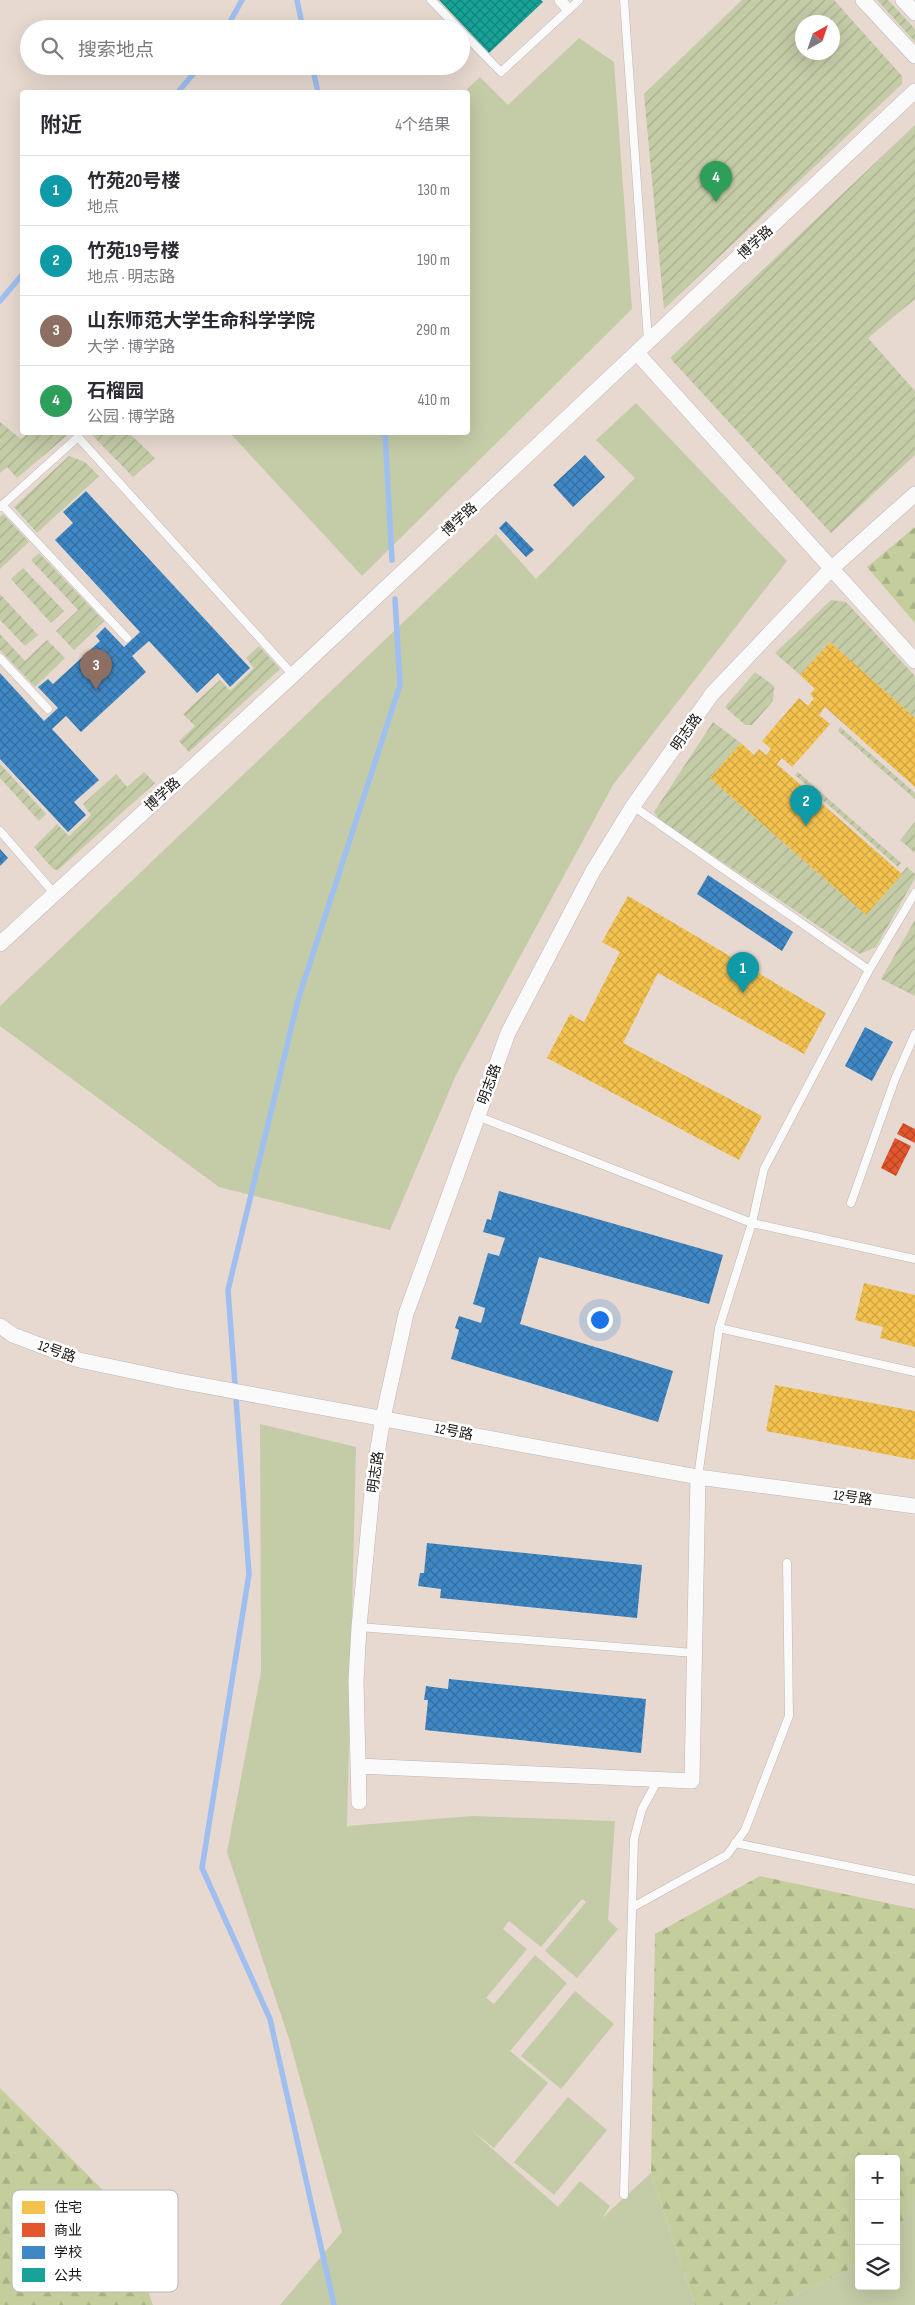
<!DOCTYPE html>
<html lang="zh">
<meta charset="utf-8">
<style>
body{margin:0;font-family:"Sofia Sans Condensed","Noto Sans SC",sans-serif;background:#f7f7f7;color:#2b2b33}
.controls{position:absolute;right:15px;bottom:15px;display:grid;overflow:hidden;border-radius:5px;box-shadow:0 5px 20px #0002}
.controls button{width:45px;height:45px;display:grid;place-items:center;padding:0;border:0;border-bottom:1px solid #e1e1e2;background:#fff;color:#2b2b33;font:25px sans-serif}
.compass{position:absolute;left:795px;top:15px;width:45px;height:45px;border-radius:50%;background:#fff;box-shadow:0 5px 20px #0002;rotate:40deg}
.you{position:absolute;left:599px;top:1319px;width:18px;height:18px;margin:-12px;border:4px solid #fff;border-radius:50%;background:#1a73e8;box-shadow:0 0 0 8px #1a73e833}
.badge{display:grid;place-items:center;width:32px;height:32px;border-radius:50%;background:#d93025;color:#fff;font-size:16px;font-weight:700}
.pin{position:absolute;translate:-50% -41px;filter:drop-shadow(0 1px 2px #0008)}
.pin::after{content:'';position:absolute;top:26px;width:18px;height:15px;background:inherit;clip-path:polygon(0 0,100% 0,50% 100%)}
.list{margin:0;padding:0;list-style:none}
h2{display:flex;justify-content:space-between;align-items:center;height:65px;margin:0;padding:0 20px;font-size:21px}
h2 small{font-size:16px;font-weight:400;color:#7c7c81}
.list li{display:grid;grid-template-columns:32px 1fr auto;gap:15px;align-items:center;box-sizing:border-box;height:70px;padding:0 20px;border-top:1px solid #e1e1e2}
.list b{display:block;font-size:19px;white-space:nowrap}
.list p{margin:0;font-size:16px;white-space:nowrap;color:#7c7c81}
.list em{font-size:16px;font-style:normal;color:#7c7c81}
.icon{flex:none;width:28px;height:28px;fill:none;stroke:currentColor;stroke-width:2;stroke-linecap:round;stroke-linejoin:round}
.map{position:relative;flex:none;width:915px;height:2305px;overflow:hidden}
.search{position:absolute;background:#fff;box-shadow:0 5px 20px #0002;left:20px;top:20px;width:450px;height:55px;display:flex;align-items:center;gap:12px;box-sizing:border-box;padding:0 18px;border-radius:28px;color:#7c7c81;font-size:19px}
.panel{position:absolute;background:#fff;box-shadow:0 5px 20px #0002;left:20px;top:90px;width:450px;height:345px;border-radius:5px}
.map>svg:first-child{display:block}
</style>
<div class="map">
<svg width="915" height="2305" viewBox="0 0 915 2305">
<defs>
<pattern id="forest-firs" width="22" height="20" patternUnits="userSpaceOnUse" patternTransform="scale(1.25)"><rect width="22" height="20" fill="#c4ce9d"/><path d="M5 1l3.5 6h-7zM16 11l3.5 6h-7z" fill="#a8b086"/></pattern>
<pattern id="garden-furrows" width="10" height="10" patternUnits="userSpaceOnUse" patternTransform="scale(1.25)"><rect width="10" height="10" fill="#c4cba7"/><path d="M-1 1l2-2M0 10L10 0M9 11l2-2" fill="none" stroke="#a8ad8f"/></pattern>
<pattern id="homes-cross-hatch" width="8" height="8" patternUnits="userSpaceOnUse" patternTransform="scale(1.25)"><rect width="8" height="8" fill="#f2c14e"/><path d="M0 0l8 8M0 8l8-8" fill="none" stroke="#cfa543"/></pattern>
<pattern id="shops-cross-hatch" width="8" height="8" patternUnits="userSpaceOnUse" patternTransform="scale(1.25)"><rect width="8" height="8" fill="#e4572e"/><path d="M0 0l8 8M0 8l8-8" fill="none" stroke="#b84726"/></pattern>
<pattern id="schools-cross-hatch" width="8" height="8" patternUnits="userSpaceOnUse" patternTransform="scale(1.25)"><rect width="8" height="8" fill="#3f88c5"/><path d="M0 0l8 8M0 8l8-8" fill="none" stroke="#346e9f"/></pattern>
<pattern id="public-cross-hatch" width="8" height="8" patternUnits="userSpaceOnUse" patternTransform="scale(1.25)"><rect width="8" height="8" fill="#17a398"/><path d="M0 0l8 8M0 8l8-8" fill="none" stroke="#14847b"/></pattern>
</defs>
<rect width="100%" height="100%" fill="#e6e0de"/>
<path fill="#e7d9d0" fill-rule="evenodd" d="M0 0H915V2305H153L117 2204 0 2088ZM802 22H832V52H802ZM29 29H461V66H29ZM22 92H468V432H22ZM859 2159H896V2286H859Z"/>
<path fill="#c4cba7" d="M579 38 614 62 632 309 362 576 230 433 468 432V92H464L480 77 508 105Z
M636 403 787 561 613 785 456 1075 390 1230 219 1187 0 1026V1006L496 534 536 579 635 478 596 440Z
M260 1424 356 1447 347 1826 472 1816 615 1821 608 1920 618 1929 577 1978 545 1951 586 1902 582 1899 541 1947 509 1921 503 1929 527 1949 486 1998 494 2004 535 1955 567 1983 510 2051 548 2083 494 2148 470 2129 558 2207 580 2181 610 2206 602 2218 651 2173 695 2305H280L342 2232 289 2039 227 1852 261 1672Z
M575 1991 614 2024 561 2089 521 2056Z
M568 2097 607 2130 554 2195 514 2162Z
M915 2191V2305H773L859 2265V2286H896V2234Z"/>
<path fill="url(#forest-firs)" d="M915 527V623L867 567Z
M760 1876 915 1909V2196L896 2236V2159H859V2265L773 2305H695L651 2173 655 1934Z
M0 2088 117 2204 153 2305H0Z"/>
<path fill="url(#garden-furrows)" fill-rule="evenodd" d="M742 0H834L902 76V84L664 309 644 94ZM802 22H832V52H802Z
M877 0H888L915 29V42Z
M915 125V299L868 338 915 391V455L831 533 670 358Z
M0 422 21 439 28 433H70L17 478 7 467 0 473Z
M90 433H129L155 458 133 477Z
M69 456 85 462 99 476 37 533 14 507Z
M3 514 29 542 0 569V517Z
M39 553 104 621 74 650 56 631 78 610 31 560Z
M23 568 64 611 51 623 11 579Z
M0 594 38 635 25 646 0 620Z
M831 600 846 602 915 676V718L830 642 800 675 775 653Z
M0 634 25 661 47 640 65 658 35 687 0 650Z
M259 646 280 669 189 752 179 741 195 726 183 714 220 680 230 691 254 668 246 658Z
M755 672 774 686 773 701 752 725H745L725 707Z
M713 722 741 743 710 778 866 915 907 867 915 874V878L876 947 860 954 660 820 654 812Z
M840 727 915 793V799L838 731Z
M0 764 46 814 39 821 0 778Z
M144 772 155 783 58 870 53 869 34 847 57 824 69 836 91 815 83 804 116 774 127 787Z
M798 772 901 863 898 867 795 775Z
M915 822V853L900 840Z
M915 920V996L881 979Z"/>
<path fill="url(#homes-cross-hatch)" d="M830 642 915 718V787L825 707 819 715 830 724 810 747 792 767 782 758 777 764 902 874 866 915 710 778 741 743 754 755 759 749 766 755 771 749 762 741 799 698 808 706 814 698 810 694 815 689 800 675Z
M628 896 826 1013 804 1054 658 973 623 1043 762 1116 739 1160 547 1058 570 1014 584 1022 620 952 602 942Z
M864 1283 915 1295V1347L880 1338 883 1327 855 1320Z
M775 1385 915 1411V1460L766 1431Z"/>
<path fill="url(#shops-cross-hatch)" d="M903 1123 915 1129V1143L897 1134Z
M895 1138 911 1146 896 1176 881 1168Z"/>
<path fill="url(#schools-cross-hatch)" d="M585 455 605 477 573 507 553 485Z
M86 491 250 668 230 687 218 673 197 693 149 641 132 656 146 672 81 732 66 716 52 729 99 780 74 802 86 815 68 832 0 759V673L44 721 58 708 38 687 48 679 53 684 100 641 96 636 105 627 124 647 140 632 55 540 73 523 63 512Z
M506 521 534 550 526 557 499 528Z
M0 849 8 858 0 866Z
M708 875 793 932 782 951 697 894Z
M865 1027 893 1042 872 1081 845 1066Z
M499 1191 723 1255 709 1304 539 1257 520 1324 673 1371 658 1422 451 1359 459 1330 455 1328 459 1316 481 1323 484 1313 485 1308 473 1304 488 1253 499 1256 505 1238 483 1232 487 1219 491 1220Z
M427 1543 642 1565 637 1618 440 1598 441 1589 418 1586 420 1573H424Z
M449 1679 646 1699 641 1753 425 1730 428 1700H424L426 1686 448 1689Z"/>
<path fill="url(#public-cross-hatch)" d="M439 0H541L543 2 489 53Z"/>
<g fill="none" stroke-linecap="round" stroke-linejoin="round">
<path stroke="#9fbff1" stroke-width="5.5" d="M297 0 303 29
M226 29 242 0
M312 66 318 92
M178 92 200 66
M0 301 22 275
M385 432 392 560
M334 2305 270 2019 202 1868 249 1574 228 1290 298 1000 400 685 395 599"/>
<g stroke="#bcb7b6" stroke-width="9">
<path id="service" d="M431 0 459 29
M624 0 648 340
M461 31 501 72 579 0
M2 505 127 638
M0 507 78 437 293 675
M0 658 48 709
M633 806 869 970
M0 831 54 893
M477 1116 752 1223 915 1259
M851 1203 895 1079 915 1034
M719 1328 915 1372
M698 1477 719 1328 752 1223 764 1169 869 970 915 893
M359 1627 694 1653
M735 1843 915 1880
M633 1907 727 1855 745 1830 789 1716 787 1563
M624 2195 634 1839 642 1809 658 1780"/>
</g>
<g stroke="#bcb7b6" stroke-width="12">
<path id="pedestrian" d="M560 0 568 9"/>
</g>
<g stroke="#bcb7b6" stroke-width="16">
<path id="minor" d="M863 0 915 56
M903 0 915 13
M637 353 915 661
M0 944 293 675 915 91
M0 1326 13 1335 79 1360 179 1381 698 1477 915 1506
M358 1766 692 1781 698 1477
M359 1802 356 1681 359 1627 374 1472 383 1418 406 1314 508 1033 593 871 633 806 712 694 831 569 915 494"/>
</g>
<use href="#service" stroke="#fbfafa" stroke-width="8"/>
<use href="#pedestrian" stroke="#fbfafa" stroke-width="11"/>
<use href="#minor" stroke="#fbfafa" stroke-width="15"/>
</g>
<g text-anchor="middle" stroke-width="5" stroke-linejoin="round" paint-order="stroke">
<g font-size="14" fill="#171412" stroke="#fff">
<text transform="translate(755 242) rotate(-43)" y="5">博学路</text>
<text transform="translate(459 519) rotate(-43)" y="5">博学路</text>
<text transform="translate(686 732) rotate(-55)" y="5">明志路</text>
<text transform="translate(162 794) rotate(-42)" y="5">博学路</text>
<text transform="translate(489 1084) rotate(-70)" y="5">明志路</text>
<text transform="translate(57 1351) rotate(20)" y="5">12号路</text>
<text transform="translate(454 1431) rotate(11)" y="5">12号路</text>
<text transform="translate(375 1472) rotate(-82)" y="5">明志路</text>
<text transform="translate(853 1497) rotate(8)" y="5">12号路</text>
</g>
</g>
<rect x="12" y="2190" width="166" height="102" rx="8" fill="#fff" stroke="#b9b8b8" stroke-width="1"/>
<rect x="22" y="2201" width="23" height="13" fill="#f2c14e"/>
<rect x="22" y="2223" width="23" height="14" fill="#e4572e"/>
<rect x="22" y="2246" width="23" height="13" fill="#3f88c5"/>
<rect x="22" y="2268" width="23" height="14" fill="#17a398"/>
<g font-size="14" fill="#171412">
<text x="54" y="2212">住宅</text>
<text x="54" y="2235">商业</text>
<text x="54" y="2257">学校</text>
<text x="54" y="2280">公共</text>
</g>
</svg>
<div class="controls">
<button>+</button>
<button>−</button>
<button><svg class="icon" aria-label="layers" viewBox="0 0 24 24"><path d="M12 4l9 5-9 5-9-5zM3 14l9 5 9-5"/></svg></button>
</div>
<svg class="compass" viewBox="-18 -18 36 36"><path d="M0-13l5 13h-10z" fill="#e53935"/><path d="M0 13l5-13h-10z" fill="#7c7c81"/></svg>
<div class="you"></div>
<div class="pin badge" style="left:743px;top:993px;background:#0f9aa8">1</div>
<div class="pin badge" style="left:806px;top:826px;background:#0f9aa8">2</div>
<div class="pin badge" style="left:96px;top:690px;background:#8d6e63">3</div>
<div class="pin badge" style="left:716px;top:202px;background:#2e9e5b">4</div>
<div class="search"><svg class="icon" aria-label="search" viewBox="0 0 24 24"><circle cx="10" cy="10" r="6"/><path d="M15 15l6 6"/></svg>搜索地点</div>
<section class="panel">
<h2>附近<small>4个结果</small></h2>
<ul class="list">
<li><span class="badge" style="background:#0f9aa8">1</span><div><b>竹苑20号楼</b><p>地点</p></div><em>130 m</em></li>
<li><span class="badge" style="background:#0f9aa8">2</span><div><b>竹苑19号楼</b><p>地点 · 明志路</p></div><em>190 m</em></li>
<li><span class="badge" style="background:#8d6e63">3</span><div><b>山东师范大学生命科学学院</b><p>大学 · 博学路</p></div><em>290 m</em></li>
<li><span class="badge" style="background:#2e9e5b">4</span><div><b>石榴园</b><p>公园 · 博学路</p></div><em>410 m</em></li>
</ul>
</section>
</div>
